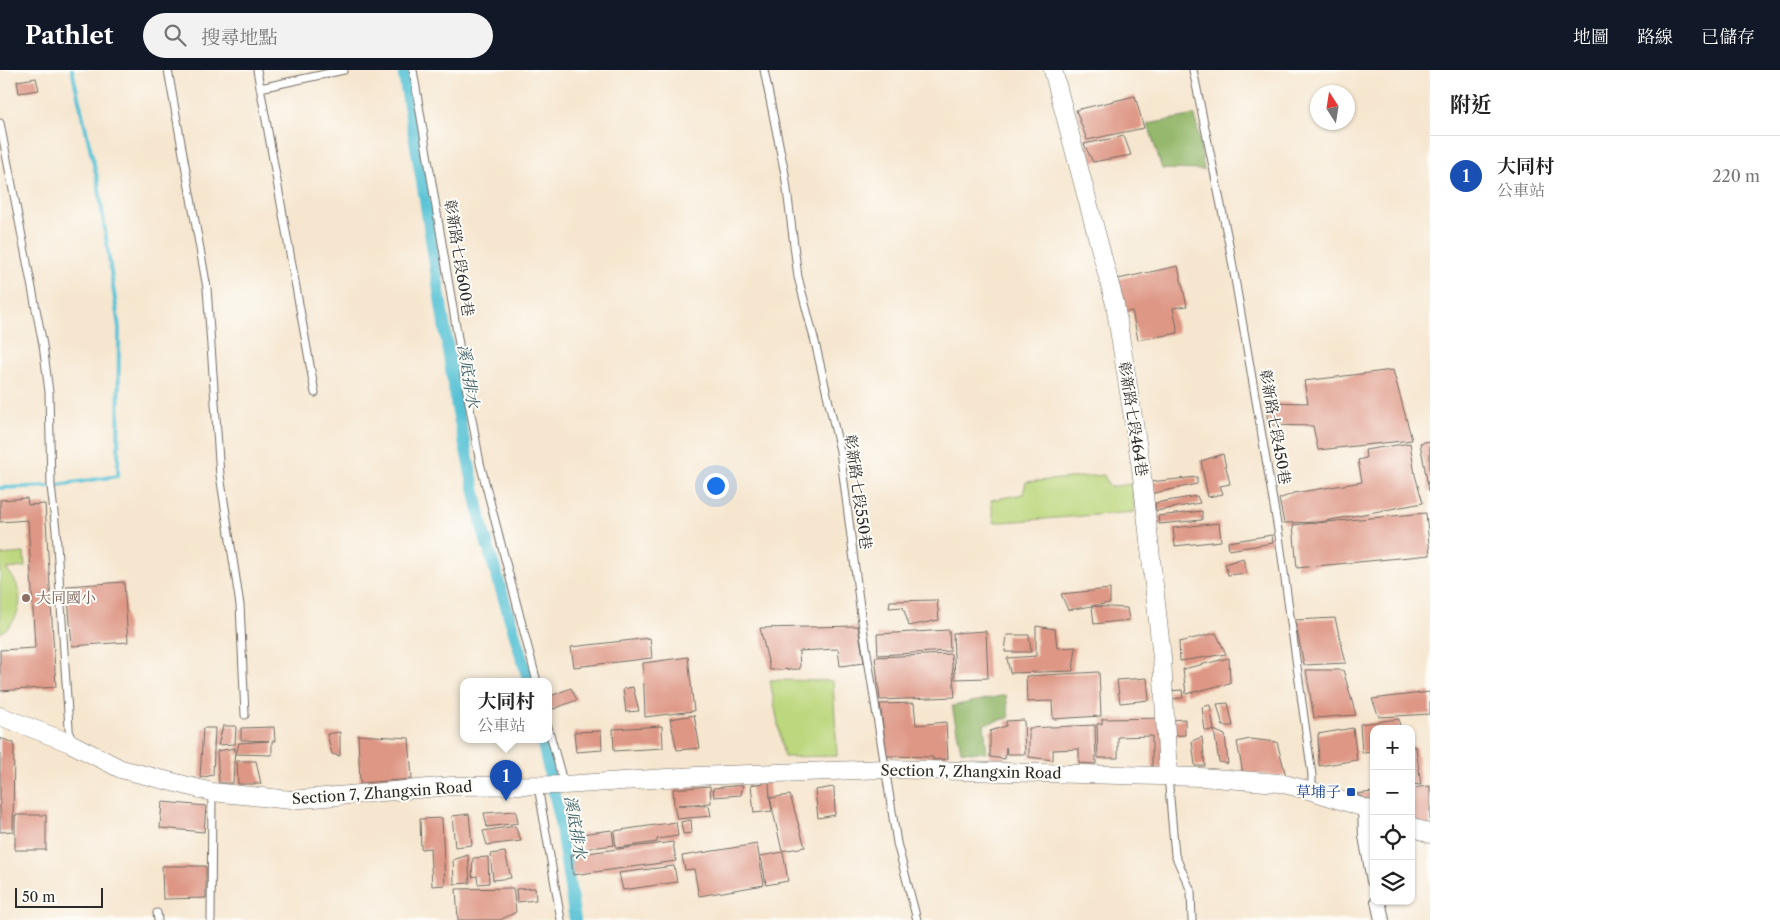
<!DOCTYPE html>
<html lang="zh-TW">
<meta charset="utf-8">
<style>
body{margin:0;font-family:"Libre Caslon Text","Noto Serif TC",serif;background:#f2f2f2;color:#222}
.controls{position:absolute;right:15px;bottom:15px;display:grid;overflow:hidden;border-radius:10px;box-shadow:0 1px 4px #0004}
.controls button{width:45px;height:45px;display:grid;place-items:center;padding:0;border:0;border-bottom:1px solid #e0e0e0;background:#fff;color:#222;font:25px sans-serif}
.compass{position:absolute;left:1310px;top:15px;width:45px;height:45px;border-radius:50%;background:#fff;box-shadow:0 1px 4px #0004;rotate:348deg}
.scale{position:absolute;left:15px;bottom:12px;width:88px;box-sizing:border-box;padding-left:5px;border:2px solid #2b2b2b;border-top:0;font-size:14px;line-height:18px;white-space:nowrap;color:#2b2b2b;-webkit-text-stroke:4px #fdfcf7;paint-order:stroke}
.you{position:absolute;left:715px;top:415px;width:18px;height:18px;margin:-12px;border:4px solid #fff;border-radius:50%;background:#1a73e8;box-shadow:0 0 0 8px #1a73e833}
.badge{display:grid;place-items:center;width:32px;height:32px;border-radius:50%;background:#111827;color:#fff;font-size:16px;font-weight:700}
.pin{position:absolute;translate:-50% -41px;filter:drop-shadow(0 1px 2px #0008)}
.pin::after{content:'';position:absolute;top:26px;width:18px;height:15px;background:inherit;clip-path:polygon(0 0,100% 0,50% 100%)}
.popup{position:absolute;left:460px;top:608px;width:92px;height:65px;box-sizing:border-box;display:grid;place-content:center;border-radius:10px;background:#fff;filter:drop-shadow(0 1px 4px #0005);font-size:16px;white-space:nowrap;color:#767676}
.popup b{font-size:19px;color:#222}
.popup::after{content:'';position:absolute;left:50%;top:100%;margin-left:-10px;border:10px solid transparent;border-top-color:#fff}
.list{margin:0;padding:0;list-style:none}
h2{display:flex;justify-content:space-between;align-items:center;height:65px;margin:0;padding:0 20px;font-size:21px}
h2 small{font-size:16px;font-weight:400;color:#767676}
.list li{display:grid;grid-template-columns:32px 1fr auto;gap:15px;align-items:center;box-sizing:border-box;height:80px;padding:0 20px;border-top:1px solid #e0e0e0}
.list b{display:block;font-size:19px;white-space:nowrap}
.list p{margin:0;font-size:16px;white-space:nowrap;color:#767676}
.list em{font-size:16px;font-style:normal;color:#767676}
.icon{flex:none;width:28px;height:28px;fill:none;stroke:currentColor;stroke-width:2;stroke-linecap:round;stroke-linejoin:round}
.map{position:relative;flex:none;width:1430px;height:850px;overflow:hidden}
header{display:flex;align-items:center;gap:30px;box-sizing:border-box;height:70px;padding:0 25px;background:#111827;color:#fff}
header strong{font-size:24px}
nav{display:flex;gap:28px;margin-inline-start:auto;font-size:18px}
.search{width:350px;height:45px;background:#f2f2f2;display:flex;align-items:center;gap:12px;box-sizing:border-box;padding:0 18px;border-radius:28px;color:#767676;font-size:19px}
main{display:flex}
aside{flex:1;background:#fff}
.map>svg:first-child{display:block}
</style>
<header>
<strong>Pathlet</strong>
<div class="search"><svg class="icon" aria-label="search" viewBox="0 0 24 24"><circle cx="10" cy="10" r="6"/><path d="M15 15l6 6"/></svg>搜尋地點</div>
<nav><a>地圖</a><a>路線</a><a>已儲存</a></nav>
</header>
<main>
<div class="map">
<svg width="1430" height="850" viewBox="0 0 1430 850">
<rect width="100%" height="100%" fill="#fdfcf7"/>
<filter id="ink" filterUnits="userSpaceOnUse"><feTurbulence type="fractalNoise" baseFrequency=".02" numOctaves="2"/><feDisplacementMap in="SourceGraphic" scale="10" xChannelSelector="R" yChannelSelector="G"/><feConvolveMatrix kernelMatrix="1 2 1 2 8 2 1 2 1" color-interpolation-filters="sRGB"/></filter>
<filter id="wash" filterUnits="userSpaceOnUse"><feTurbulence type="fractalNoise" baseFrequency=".0096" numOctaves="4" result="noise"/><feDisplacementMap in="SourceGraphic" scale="20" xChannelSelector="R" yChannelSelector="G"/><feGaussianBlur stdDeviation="1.12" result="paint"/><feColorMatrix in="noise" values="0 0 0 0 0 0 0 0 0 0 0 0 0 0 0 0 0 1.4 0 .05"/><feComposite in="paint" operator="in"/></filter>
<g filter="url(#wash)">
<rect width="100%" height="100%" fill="#f6e6cf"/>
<path fill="#bcd77d" stroke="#748154" d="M1104 405 1109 417 1132 414 1135 442 1003 452H994L991 430 1023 424 1026 412Z
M24 483 25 497 6 499C25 517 25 549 0 563V485Z
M770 610 833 611 837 686 784 687Z"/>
<path fill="#95b86c" stroke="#60724c" d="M1195 45 1204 100 1162 99 1148 54Z
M1006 625 1009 648 984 654 987 683 961 681 952 636Z"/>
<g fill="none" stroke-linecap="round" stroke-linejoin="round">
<path stroke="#59c2d5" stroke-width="4" d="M0 418 51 416 118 406 119 258 98 112 72 0"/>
<path stroke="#59c2d5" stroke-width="12" d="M403 0 425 130 457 338 483 460 529 612
M542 670 558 740 575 850"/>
</g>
<g id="blocks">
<path fill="#de9785" d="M36 8 39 20 19 23 17 11Z
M1135 26 1144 58 1087 70 1076 40Z
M1124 66 1131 85 1093 92 1084 74Z
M1178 196 1187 236 1173 238 1178 263 1138 270 1132 241 1123 243 1118 209Z
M1393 300 1412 370 1318 380 1313 356 1268 355 1266 332 1308 333 1304 311Z
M1430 371V421H1429L1420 373Z
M1410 373 1415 405 1423 433 1320 452 1284 453 1279 429 1294 423 1362 412 1358 390 1366 388 1365 380Z
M1223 384 1230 414 1220 416 1223 424 1208 427 1201 391Z
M1197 407V414L1150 424V412Z
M1197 426 1200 433 1156 441 1155 433Z
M27 428 28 435 45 434 56 617 0 621V580L35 578 28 450 0 452V430Z
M1202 441V450L1159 454 1158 446Z
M1426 443 1430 485 1297 498 1293 455Z
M1219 453 1221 471 1175 476 1173 458Z
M1272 465 1273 473 1229 480 1228 472Z
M1243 488 1247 503 1228 505 1225 494Z
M124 512 128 572 72 576 67 516Z
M1110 519V533L1092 536 1127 538 1129 550 1094 554 1092 536 1068 540 1061 524Z
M937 530 939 550 909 556 903 537 889 538 890 531Z
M1335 548 1346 593 1304 595 1295 550Z
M858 556 864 593 840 596 838 579 799 581 800 599 770 600 760 558Z
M1036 556 1055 559 1057 578 1076 577 1073 601 1010 603 1007 588 1036 586Z
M949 560 950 581 878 585 877 564Z
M986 561 988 608 955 609 953 563Z
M1216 563 1226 584 1180 591 1179 572Z
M1007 565H1029L1031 582H1005Z
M650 568 652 588 574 597 571 577Z
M951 584 955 627 880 630 875 587Z
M688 587 694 641 645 647 643 593Z
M1229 588 1230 613 1186 624 1183 599Z
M1306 600H1343L1356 645 1314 648Z
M1099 602 1101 646 1053 649 1052 631 1027 632 1026 606Z
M1147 608 1149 630 1120 633 1117 610Z
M633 617 639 641 626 642 623 619Z
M571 618 577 630 548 641V627Z
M1182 620 1183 628 1170 629 1169 621Z
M1430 622V644L1379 647 1372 629Z
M914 633 916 655 946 652 948 689 933 690V687L887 686 880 634Z
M1228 633 1233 656H1223L1217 634Z
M1210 635 1214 660 1205 661 1202 637Z
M694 645 700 678 677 680 670 649Z
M1172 648V650L1185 649V665L1172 666 1173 698H1152V666L1118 667V688H1098L1097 654H1102V649Z
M1399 649 1400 659H1374V682L1362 683 1360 654Z
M1024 650 1025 684H1007L1006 677 1005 689 990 687V661L1006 656V651Z
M1095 655 1096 694 1079 693V679L1053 680V690L1029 687V658Z
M223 656H236L235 674 218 675Z
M662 656 663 678 614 681 613 659Z
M274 657 275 671H272V685L236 684 239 673 269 671 241 670V658Z
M203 658H215L213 705 200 708Z
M1353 658 1357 690 1319 696 1318 664Z
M1214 660 1225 665 1228 694 1219 692Z
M601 661 602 680 576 682 574 662Z
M340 662V686L332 684 327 664Z
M358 665 409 668 412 709 360 713Z
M1202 667 1205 696H1195L1192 671Z
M0 668 14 673 13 761 0 762Z
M1250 669 1277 672 1286 706 1243 703 1237 672Z
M1411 676 1416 677 1421 715 1411 714Z
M235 678 233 713H219L217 681Z
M237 691H256L261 714H238Z
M769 712 770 728 790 725 805 777 782 781 770 728 772 741 754 743 751 715Z
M743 715 741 725 714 727 713 718Z
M710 716 711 733 678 735 709 736 711 746 677 749 674 736 673 719Z
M1430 716V757L1411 749V718Z
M834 717 835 745 818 748 815 720Z
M1374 722V732L1355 724Z
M162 732 206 736 204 762 160 758Z
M516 741 518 753 487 757 484 743Z
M469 744 472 775 455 777 452 746Z
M15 745H46V780H15Z
M442 748 445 815 432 816 430 778 421 779 420 749Z
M691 750 692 763 683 764 681 752Z
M676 752 678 766 657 769V772L616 778 614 761Z
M515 756 521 771 487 775 483 761Z
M612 760 614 775 583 779 581 764Z
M673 772 676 791 573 805 571 785Z
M757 774 764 815 699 826 694 799 685 800 682 786Z
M505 782 511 808 493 810 490 784Z
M783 782 788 811 766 815 761 786Z
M468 785 470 813 454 814 453 790Z
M488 787 489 813 478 814 477 806 472 807 473 788Z
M162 796H206V828L163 829Z
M674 796 677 812 623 820 619 803Z
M513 818 516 842 500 850H458L456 819Z
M535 818 536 830 517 832 516 819Z"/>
</g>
</g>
<g filter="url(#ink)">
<use href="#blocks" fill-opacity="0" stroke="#726c64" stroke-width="1"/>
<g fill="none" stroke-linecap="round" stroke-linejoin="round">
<g stroke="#726c64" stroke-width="9">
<path id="service" d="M168 0 207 218 220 405 240 535 245 645
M257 0 315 323
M413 0 466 316 480 393 537 612
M764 0 785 104 798 207 815 272 840 381 861 545 897 773 917 850
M1193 0 1229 174 1261 360 1279 466 1312 705V721
M260 18 344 0
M0 53 43 275 49 322 51 416 56 460 70 673
M548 657 564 715
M1168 706 1175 785 1191 821 1192 850
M538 716 561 850
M157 843 158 850
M211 850 212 723"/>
</g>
<g stroke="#726c64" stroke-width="16">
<path id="minor" d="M1365 737 1366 766 1374 811
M1378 831 1382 850"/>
</g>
<g stroke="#726c64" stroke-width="19">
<path id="tertiary" d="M1053 0 1115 234 1141 398 1153 506 1162 588 1168 706
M0 646 70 673 121 699 212 722 291 730 451 716 564 715 696 706 886 699 1200 707 1280 713 1312 721 1374 741
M1411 756 1430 764"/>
</g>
<use href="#service" stroke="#fff" stroke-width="7"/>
<use href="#minor" stroke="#fff" stroke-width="14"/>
<use href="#tertiary" stroke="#fff" stroke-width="18"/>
</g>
</g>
<circle fill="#8d6e63" stroke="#fdfcf7" stroke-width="2" cx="26" cy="528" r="5"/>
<rect fill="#1a4fb4" stroke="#fdfcf7" stroke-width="2" x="1346" y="717" width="10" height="10" rx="2.5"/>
<g text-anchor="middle" stroke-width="4" stroke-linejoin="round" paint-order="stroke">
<g font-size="15" fill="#2b2b2b" stroke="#fdfcf7">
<text transform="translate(459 188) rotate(81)" y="5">彰新路七段600巷</text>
<text transform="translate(1133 349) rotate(81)" y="5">彰新路七段464巷</text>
<text transform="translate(1275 357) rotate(80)" y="5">彰新路七段450巷</text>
<text transform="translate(858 422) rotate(82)" y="5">彰新路七段550巷</text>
<text transform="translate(971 702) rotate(1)" y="5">Section 7, Zhangxin Road</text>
<text transform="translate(382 723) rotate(-4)" y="5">Section 7, Zhangxin Road</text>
</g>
<g font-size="15" fill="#785e54" stroke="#fdfcf7" text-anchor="start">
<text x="36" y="533">大同國小</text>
</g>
<g font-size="15" fill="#164399" stroke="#fdfcf7" text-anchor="end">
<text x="1341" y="727">草埔子</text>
</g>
<g font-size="16" font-style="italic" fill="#3b6066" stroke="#fdfcf7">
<text transform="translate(469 306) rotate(81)" y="6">溪底排水</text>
<text transform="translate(576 757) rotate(80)" y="6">溪底排水</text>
</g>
</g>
</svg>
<div class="controls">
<button>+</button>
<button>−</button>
<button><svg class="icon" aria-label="locate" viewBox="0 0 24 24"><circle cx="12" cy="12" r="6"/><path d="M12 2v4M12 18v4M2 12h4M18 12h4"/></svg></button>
<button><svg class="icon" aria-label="layers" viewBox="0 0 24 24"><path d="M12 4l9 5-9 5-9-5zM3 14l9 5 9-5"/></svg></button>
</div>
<svg class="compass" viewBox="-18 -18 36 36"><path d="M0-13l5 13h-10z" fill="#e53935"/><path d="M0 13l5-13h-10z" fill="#767676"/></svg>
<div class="scale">50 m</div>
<div class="you"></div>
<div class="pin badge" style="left:506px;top:731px;background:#1a4fb4">1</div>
<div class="popup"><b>大同村</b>公車站</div>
</div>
<aside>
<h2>附近<small></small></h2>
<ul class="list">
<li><span class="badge" style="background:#1a4fb4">1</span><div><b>大同村</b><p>公車站</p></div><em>220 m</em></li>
</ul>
</aside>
</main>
